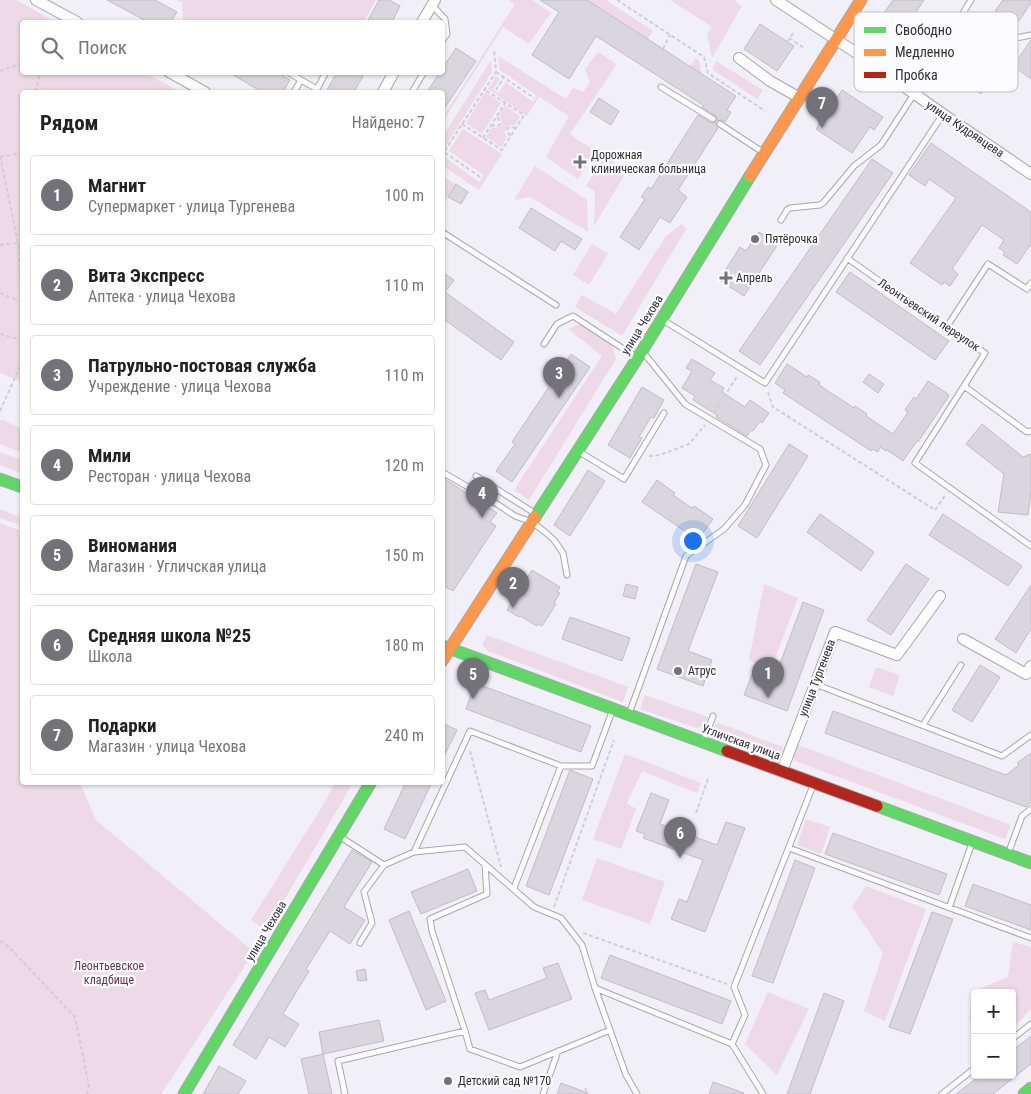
<!DOCTYPE html>
<html lang="ru">
<meta charset="utf-8">
<style>
body{margin:0;font-family:"Roboto Condensed",sans-serif;background:#f6f6f6;color:#222}
.controls{position:absolute;right:15px;bottom:15px;display:grid;overflow:hidden;border-radius:5px;box-shadow:0 1px 4px #0004}
.controls button{width:45px;height:45px;display:grid;place-items:center;padding:0;border:0;border-bottom:1px solid #e0e0e0;background:#fff;color:#222;font:25px sans-serif}
.you{position:absolute;left:692px;top:540px;width:18px;height:18px;margin:-12px;border:4px solid #fff;border-radius:50%;background:#1a73e8;box-shadow:0 0 0 8px #1a73e833}
.badge{display:grid;place-items:center;width:32px;height:32px;border-radius:50%;background:#737278;color:#fff;font-size:16px;font-weight:700}
.pin{position:absolute;translate:-50% -41px;filter:drop-shadow(0 1px 2px #0008)}
.pin::after{content:'';position:absolute;top:26px;width:18px;height:15px;background:inherit;clip-path:polygon(0 0,100% 0,50% 100%)}
.list{margin:0;padding:0;list-style:none}
h2{display:flex;justify-content:space-between;align-items:center;height:65px;margin:0;padding:0 20px;font-size:21px}
h2 small{font-size:16px;font-weight:400;color:#767676}
.list li{display:grid;grid-template-columns:32px 1fr auto;gap:15px;align-items:center;box-sizing:border-box;height:80px;margin:0 10px 10px;padding:0 10px;border:1px solid #e0e0e0;border-radius:5px}
.list b{display:block;font-size:19px;white-space:nowrap}
.list p{margin:0;font-size:16px;white-space:nowrap;color:#767676}
.list em{font-size:16px;font-style:normal;color:#767676}
.icon{flex:none;width:28px;height:28px;fill:none;stroke:currentColor;stroke-width:2;stroke-linecap:round;stroke-linejoin:round}
.map{position:relative;flex:none;width:1031px;height:1094px;overflow:hidden}
.search{position:absolute;background:#fff;box-shadow:0 1px 4px #0004;left:20px;top:20px;width:425px;height:55px;display:flex;align-items:center;gap:12px;box-sizing:border-box;padding:0 18px;border-radius:5px;color:#767676;font-size:19px}
.panel{position:absolute;background:#fff;box-shadow:0 1px 4px #0004;left:20px;top:90px;width:425px;height:695px;border-radius:5px}
.map>svg:first-child{display:block}
</style>
<div class="map">
<svg width="1031" height="1094" viewBox="0 0 1031 1094">
<rect width="100%" height="100%" fill="#f1f0f8"/>
<path fill="#eed9e6" d="M0 0H16L56 22H22V72L145 73 181 92H22V376L20 381 0 373Z
M176 0H376L364 22H214L212 21 211 22H186L183 20 182 3Z
M509 0H532L551 13 529 44 503 27 443 121V117L515 4Z
M590 0H606L653 31 648 39 589 1Z
M670 0H734L742 6 712 58 707 34 712 27Z
M598 52 617 64 570 134 595 151 578 179 546 157 569 116 539 97 527 116 488 89 496 76 500 79 493 90 498 93 506 82 533 102 537 96 500 70 498 56 566 99 573 88 583 92 590 82 585 69Z
M696 58 699 60 702 74 690 66Z
M491 60 492 72 443 150V136Z
M716 61 763 90 757 99 712 69Z
M485 92 501 103 482 134 466 123Z
M505 105 520 116 515 126C510 124 508 125 505 130V134L507 137 501 147 486 137 492 127 495 128 499 127 502 122 499 116Z
M463 129 502 154 479 190 443 166V156L479 182 484 175 449 151Z
M604 156 627 171 594 226 595 192 586 186Z
M535 166 587 200 588 232 530 197 514 200Z
M442 176 456 184 443 205H442Z
M682 224 686 229 622 336 575 307 582 295 616 314 666 236Z
M592 244 608 254 589 285 573 275Z
M580 324 612 344 616 359 529 500 514 490 602 356 568 329Z
M1 419 22 429V453L0 444V422Z
M0 452 22 460V474L0 465Z
M0 509 22 518V526L0 518Z
M0 523 22 531V782L80 783 96 820 254 952 161 1094H0Z
M764 584 798 598 771 669 749 660Z
M487 635 628 687 623 702 488 651 482 645Z
M876 667 900 675 893 696 869 687Z
M645 695 708 717C706 723 702 728 696 728L640 709Z
M719 723 783 747 782 751 780 753 775 754 716 732 714 730C713 726 715 724 719 723Z
M798 745 1011 825 1005 839 795 761C792 754 794 750 798 745Z
M625 754 701 783 697 793 642 771 627 803 636 809 621 849 593 839Z
M335 783H353L266 931 251 920 323 805Z
M806 819 830 827 821 854 797 845Z
M597 858 665 882 650 924 582 900Z
M866 886 926 909 885 1021 864 1011 883 953 852 907Z
M1013 942 1031 947V1009L1012 1029V993H975V1023L969 1020 974 991 1008 977Z
M768 992 809 1009 777 1075 745 1044Z"/>
<path fill="#d9d7dd" stroke="#c0bec4" d="M107 0H155L177 12 171 22H148Z
M379 0H389L400 6 392 22H367Z
M540 0H587L736 96 727 110 731 112 725 122 721 120 717 121V117L702 107 703 105 596 36 569 79 532 55 559 12Z
M893 0H924L912 18 915 19 902 40 877 23Z
M1003 0H1031V3L1016 25 995 11Z
M760 24 794 46 777 71 744 49Z
M940 38 974 62 980 52 1000 66 981 94 927 57Z
M1031 40V79L1013 66Z
M456 48 476 61 442 112V92H427L440 72H442V69Z
M228 72H278L290 80 283 92H262Z
M337 72H357L363 76 354 92H326Z
M842 90 883 117 874 130 870 127 852 153 816 129Z
M599 98 619 111 611 125 590 112Z
M698 115 711 123 716 122V126L718 128 678 190 687 197 670 223 660 217 639 250 620 237 645 199 641 197 648 187 651 189Z
M931 143 1031 212V244L1017 264 1003 255 1005 252 999 248 1004 240 982 225 952 269 958 274 950 286 944 282 942 285 910 263 956 198 929 179 925 186 909 175Z
M872 159 893 173 760 365 739 351Z
M456 184 468 192 461 204 448 197Z
M531 208 582 239 575 250 561 241 555 251 519 228Z
M759 232 778 244 744 296 719 280 740 247 746 251Z
M442 272 454 280 445 292 514 342 501 360 442 318Z
M850 272 949 341 935 360 836 292Z
M571 354 590 367 512 482 496 471 515 444 512 442Z
M692 359 715 373 710 380 724 388 722 392 745 407 750 400 769 413 762 423 760 421 753 431 751 430 747 436 716 417 717 415 693 400 695 396 682 388 692 371 686 368Z
M787 364 807 377 808 375 820 382 819 385 854 408 855 406 867 414 866 416 893 434 908 412 905 410 914 397 916 399 928 381 948 394 947 395 949 396 918 442 917 441 903 461 887 450 886 451 880 447 878 452 872 449 871 451 783 393 785 390 775 383Z
M869 374 884 384 878 393 863 382Z
M642 387 664 400 654 418 651 417 639 437 642 438 630 458 608 445Z
M982 424 1023 457 1031 454V491L1028 515 998 512 1004 474 966 444Z
M789 444 808 456 757 538 738 526Z
M588 470 605 481 570 536 554 525Z
M442 477 497 513 490 522 496 526 453 591 442 585Z
M657 480 675 493 673 495 692 508 694 506 713 519 698 540 642 502Z
M820 514 874 552 861 571 807 532Z
M943 514 1022 566 1008 586 929 535Z
M696 564 718 572 688 651 712 660 703 686 657 669Z
M906 564 929 579 891 635 867 620Z
M532 570 560 587 557 592 560 593 554 603 556 604 542 626 538 624 537 626 520 616 519 617 507 610Z
M626 584 638 587 635 599 623 596Z
M1031 585V629L1016 653 995 639Z
M803 602 824 610 787 711 744 695 753 672 774 680Z
M570 617 630 638 622 661 562 639Z
M980 665 1000 677 972 722 952 710Z
M475 683 591 726 581 752 466 709Z
M833 711 1006 775 1019 765 1017 763 1031 753V802L1026 807 825 733Z
M442 723 457 730 442 760Z
M570 770 593 779 549 895 526 886Z
M406 782H432L405 839 384 829Z
M651 793 669 800 660 824 717 845 726 822 745 828 705 932 671 919 679 899 687 902 703 860 643 838 645 834 636 831Z
M833 833 947 874 939 895 825 854Z
M352 850 372 862 344 907 365 920 350 944 330 931 306 969 309 971 283 1014 299 1024 285 1047 269 1037 256 1059 233 1045Z
M795 860 815 868 773 983 752 976Z
M468 869 477 891 421 914 411 892Z
M973 884 1031 905V930L965 906Z
M409 911 446 1001 426 1010 389 920Z
M932 912 953 919 910 1034 889 1027Z
M610 955 731 1001 722 1024 601 978Z
M558 963 572 999 489 1030 475 993 485 990 489 1000 547 978 543 968Z
M365 969 367 980 358 981 356 971Z
M824 993 844 1001 810 1094H787Z
M379 1020 384 1041 323 1054 319 1032Z
M1031 1036V1064L993 1094H956L981 1075H1012V1051Z
M323 1054 332 1094H309L301 1059Z
M219 1066 246 1081 238 1094H203Z
M713 1082 744 1093 743 1094H709Z
M561 1083 588 1093V1094H557Z"/>
<g fill="none" stroke-linecap="round" stroke-linejoin="round">
<g stroke="#a8a7ad" stroke-width="7">
<path id="lane" d="M971 0 963 13 1002 41 1031 35
M432 5 445 19 447 34 442 41
M288 72 301 80
M661 87 713 119
M294 92 301 80 317 89 326 72
M412 92 424 72
M720 124 764 153
M781 220 787 210 790 208 820 205 824 202 854 166 881 145 914 94
M442 232 556 305
M847 258 946 328 985 353 915 463 1031 546
M663 320 765 383 943 114
M946 328 988 264 1027 289 1031 283
M544 344 557 324 573 316 636 357
M964 386 1027 432 1031 431
M578 451 624 479 664 413
M442 472 494 502 515 516 532 522 545 532 554 540 563 553 567 575
M476 476 536 514
M815 684 1002 756 1031 735
M629 714 686 556 724 529 745 505 766 465 760 449 685 404 643 352
M923 725 961 665
M703 742 713 716
M339 836 384 865 414 852 465 847 534 907 561 918 582 945 595 988 626 1075 637 1094
M789 848 1031 938
M414 852 470 731 561 766
M1008 854 1022 816 1031 809
M485 865 487 894 430 919 432 931 465 1031 470 1049 520 1067 610 1030
M514 888 561 766H592L613 709
M949 908 972 843
M360 943 372 923 364 892 384 865
M595 988 732 1044
M1012 1039 1031 1024
M345 1094 338 1061 465 1031
M543 1094 558 1051
M763 1094 732 1044 745 1015 734 987 814 783
M942 1094 975 1068"/>
</g>
<g stroke="#a8a7ad" stroke-width="12">
<path id="street" d="M36 0 77 22
M776 0 855 52 943 114 1031 174
M422 22 435 0
M739 58 770 81 800 98
M169 72 205 92
M383 92 394 72
M963 639 1026 674 1031 666
M782 771 835 632 897 655 940 596"/>
</g>
<g stroke="#a8a7ad" stroke-width="13">
<path id="fast" d="M0 479 22 487
M535 517 642 351 750 176
M443 646 727 751
M877 806 1031 863
M184 1094 371 782
M1024 1094 1031 1088"/>
</g>
<g stroke="#a8a7ad" stroke-width="13">
<path id="slow" d="M750 176 861 0
M442 661 535 517"/>
</g>
<g stroke="#a8a7ad" stroke-width="13">
<path id="jam" d="M727 751 877 806"/>
</g>
<path stroke="#cfcfd2" stroke-width="2" stroke-dasharray="4 2.5" stroke-linecap="butt" d="M617 0 704 57 708 73 765 111
M789 38 804 48
M787 42 794 32
M663 49 670 35
M0 71 22 63
M496 72 534 98
M496 90 504 77
M36 92 40 72
M462 124 502 150 524 115 485 90
M491 125 498 126 500 123 499 120 496 116
M510 136 507 130 509 127 516 128
M483 138 505 103
M0 156 18 243 22 300
M0 157 22 153
M480 177 444 152 496 72 494 49
M0 245 18 243 22 246
M0 293 22 302
M0 334 22 340
M768 392 773 407 935 510 946 494
M724 397 738 375
M0 411 22 362
M714 413 719 404
M649 456 660 455 689 444 705 425
M470 751 501 867
M696 813 709 776
M554 907 614 740
M583 933 727 984
M0 941 9 947 75 1017 89 1086 87 1094
M585 1088 588 1094"/>
<use href="#lane" stroke="#fdfdfe" stroke-width="5"/>
<use href="#street" stroke="#fdfdfe" stroke-width="10"/>
<use href="#fast" stroke="#63d668" stroke-width="11"/>
<use href="#slow" stroke="#ff974d" stroke-width="11"/>
<use href="#jam" stroke="#b3261e" stroke-width="11"/>
</g>
<g fill="#737278" stroke="#fcfcff" stroke-width="2">
<path d="M577.5 154.5h5v5h5v5h-5v5h-5v-5h-5v-5h5z"/>
<circle cx="755" cy="239" r="5"/>
<path d="M723.5 270.5h5v5h5v5h-5v5h-5v-5h-5v-5h5z"/>
<circle cx="678" cy="671" r="5"/>
<circle cx="448" cy="1081" r="5"/>
</g>
<g text-anchor="middle" stroke-width="4.5" stroke-linejoin="round" paint-order="stroke">
<g font-size="12" fill="#2f2e33" stroke="#fcfcff">
<text transform="translate(965 129) rotate(34)" y="4">улица Кудрявцева</text>
<text transform="translate(929 315) rotate(34)" y="4">Леонтьевский переулок</text>
<text transform="translate(642 325) rotate(-58)" y="4">улица Чехова</text>
<text transform="translate(817 678) rotate(-69)" y="4">улица Тургенева</text>
<text transform="translate(741 742) rotate(20)" y="4">Угличская улица</text>
<text transform="translate(266 931) rotate(-59)" y="4">улица Чехова</text>
</g>
<g font-size="12" fill="#2f2e33" stroke="#fcfcff" text-anchor="start">
<text x="591" y="159">Дорожная<tspan x="591" dy="14">клиническая больница</tspan></text>
<text x="765" y="243">Пятёрочка</text>
<text x="736" y="282">Апрель</text>
<text x="688" y="675">Атрус</text>
<text x="458" y="1085">Детский сад №170</text>
</g>
<g font-size="12" fill="#6b3351" stroke="#fcfcff">
<text x="109" y="970">Леонтьевское<tspan x="109" dy="14">кладбище</tspan></text>
</g>
</g>
<rect x="854" y="12" width="164" height="80" rx="8" fill="#fcfcff" stroke="#bebec2" stroke-width="1"/>
<rect x="864" y="27" width="22" height="6" fill="#63d668"/>
<rect x="864" y="49" width="22" height="7" fill="#ff974d"/>
<rect x="864" y="72" width="22" height="6" fill="#b3261e"/>
<g font-size="14" fill="#2f2e33">
<text x="895" y="35">Свободно</text>
<text x="895" y="57">Медленно</text>
<text x="895" y="80">Пробка</text>
</g>
</svg>
<div class="controls">
<button>+</button>
<button>−</button>
</div>
<div class="you"></div>
<div class="pin badge" style="left:768px;top:698px">1</div>
<div class="pin badge" style="left:513px;top:608px">2</div>
<div class="pin badge" style="left:559px;top:398px">3</div>
<div class="pin badge" style="left:482px;top:518px">4</div>
<div class="pin badge" style="left:473px;top:699px">5</div>
<div class="pin badge" style="left:680px;top:858px">6</div>
<div class="pin badge" style="left:822px;top:128px">7</div>
<div class="search"><svg class="icon" aria-label="search" viewBox="0 0 24 24"><circle cx="10" cy="10" r="6"/><path d="M15 15l6 6"/></svg>Поиск</div>
<section class="panel">
<h2>Рядом<small>Найдено: 7</small></h2>
<ul class="list">
<li><span class="badge">1</span><div><b>Магнит</b><p>Супермаркет · улица Тургенева</p></div><em>100 m</em></li>
<li><span class="badge">2</span><div><b>Вита Экспресс</b><p>Аптека · улица Чехова</p></div><em>110 m</em></li>
<li><span class="badge">3</span><div><b>Патрульно-постовая служба</b><p>Учреждение · улица Чехова</p></div><em>110 m</em></li>
<li><span class="badge">4</span><div><b>Мили</b><p>Ресторан · улица Чехова</p></div><em>120 m</em></li>
<li><span class="badge">5</span><div><b>Виномания</b><p>Магазин · Угличская улица</p></div><em>150 m</em></li>
<li><span class="badge">6</span><div><b>Средняя школа №25</b><p>Школа</p></div><em>180 m</em></li>
<li><span class="badge">7</span><div><b>Подарки</b><p>Магазин · улица Чехова</p></div><em>240 m</em></li>
</ul>
</section>
</div>
